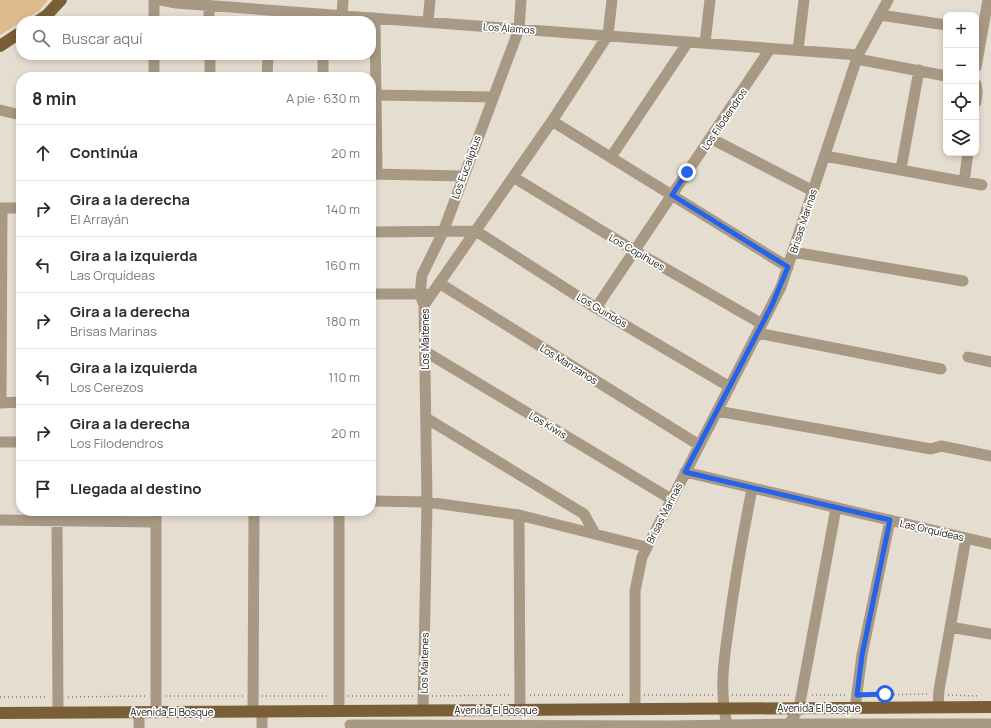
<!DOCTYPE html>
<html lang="es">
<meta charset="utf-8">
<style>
body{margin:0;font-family:Manrope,sans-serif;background:#f2f2f3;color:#2b2b33}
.controls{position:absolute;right:12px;top:12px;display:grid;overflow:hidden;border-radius:8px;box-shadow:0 2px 6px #0003}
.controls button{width:36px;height:36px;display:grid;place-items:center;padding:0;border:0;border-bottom:1px solid #e1e1e2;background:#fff;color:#2b2b33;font:20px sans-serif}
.stop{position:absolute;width:12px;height:12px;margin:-9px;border:3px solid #2563eb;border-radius:50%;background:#fff}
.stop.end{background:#2563eb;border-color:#fff;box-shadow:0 1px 4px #0008}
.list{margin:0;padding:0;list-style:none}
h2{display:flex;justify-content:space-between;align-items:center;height:52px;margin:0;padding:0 16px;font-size:17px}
h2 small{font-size:13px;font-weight:400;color:#7c7c81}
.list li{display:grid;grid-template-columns:26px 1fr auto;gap:12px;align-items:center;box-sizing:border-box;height:56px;padding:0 16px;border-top:1px solid #e1e1e2}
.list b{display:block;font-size:15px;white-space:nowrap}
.list p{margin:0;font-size:13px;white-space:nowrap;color:#7c7c81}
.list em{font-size:13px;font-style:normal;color:#7c7c81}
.icon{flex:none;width:22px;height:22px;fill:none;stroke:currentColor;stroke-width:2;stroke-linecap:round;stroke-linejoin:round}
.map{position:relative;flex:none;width:991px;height:728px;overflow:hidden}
.search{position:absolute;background:#fff;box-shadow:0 2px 6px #0003;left:16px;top:16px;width:360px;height:44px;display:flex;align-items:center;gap:10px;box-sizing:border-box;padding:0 14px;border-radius:16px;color:#7c7c81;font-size:15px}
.panel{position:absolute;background:#fff;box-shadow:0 2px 6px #0003;left:16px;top:72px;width:360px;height:444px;border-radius:16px}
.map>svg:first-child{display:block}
</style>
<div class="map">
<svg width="991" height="728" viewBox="0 0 991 728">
<rect width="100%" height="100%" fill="#e6ddd1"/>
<path fill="#ddbb8d" d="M0 0H48L39 11 0 35Z"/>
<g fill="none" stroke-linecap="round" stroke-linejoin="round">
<path stroke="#7e7870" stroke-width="1.5" stroke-dasharray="1 3" stroke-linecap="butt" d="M530 695H626
M644 695H714
M732 695H792
M812 695H848
M866 695 930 694
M948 695 980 696
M166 696H244
M262 696H330
M348 696H414
M432 696 510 695
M0 697H48
M68 697 146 696"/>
<path stroke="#a89984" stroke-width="11" d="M154 0V21
M161 0 176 3 858 55
M209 5V21
M342 15 343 0
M880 15 946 25
M375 18 377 174
M428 22 430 0
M705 43 710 0
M798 50 804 0
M154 55V77
M210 55V77
M857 59 946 76
M976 67 988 0
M267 77 268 55
M323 77V55
M976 84 977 92 976 102
M376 95 493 97
M0 110 21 115
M552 121 788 267
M710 138 813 191
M825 156 982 185
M611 157 688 42
M901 169 919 70
M371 174 463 176
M513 177 635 251 762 324
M964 182 968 153
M0 208H21
M371 232 476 231 596 308 730 387
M793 252 963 281
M439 283 699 445
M371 294H426
M424 305 420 294 422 275 443 232 519 29 521 0
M596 308 770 49
M757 333 941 369
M426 352 671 499
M968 357 991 362
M1 402 2 208
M0 403 21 402
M717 411 931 449 941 446 991 456
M426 418 584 514 595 534
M0 442H21
M685 472 991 544
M371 501 427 502 519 515 646 547
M156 511V712
M339 511V711
M519 515 520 710
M0 520 156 522
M57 521 58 712
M950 627 991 634
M938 707 939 690 966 538
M855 708 862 655 890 520
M635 709V591L642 557 781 287 858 55 888 0
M423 710 427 502 424 305 552 121 608 35 612 0
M253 711 254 511
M727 724C719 692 724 658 729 624 735 579 743 534 752 489
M350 725 670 726 788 724H991
M787 727 799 708 836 508
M139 728V712
M262 728V711"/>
<path stroke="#7a5e37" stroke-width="12" d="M38 21 47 15 61 0
M0 46 21 32
M0 713 991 707"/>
</g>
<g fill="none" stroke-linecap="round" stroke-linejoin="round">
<path stroke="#2563eb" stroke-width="5" d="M687 172 672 195 788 267 772 305 685 472 890 520 862 655 857 695 885 694"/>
</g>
<g text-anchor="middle" stroke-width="3.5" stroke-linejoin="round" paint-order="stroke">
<g font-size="10" fill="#181511" stroke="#fff">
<text transform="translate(509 28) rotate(4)" y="4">Los Álamos</text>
<text transform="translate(724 119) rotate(-56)" y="4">Los Filodendros</text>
<text transform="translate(466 167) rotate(-70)" y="4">Los Eucaliptus</text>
<text transform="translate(803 221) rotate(-72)" y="4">Brisas Marinas</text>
<text transform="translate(637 252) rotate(30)" y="4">Los Copihues</text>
<text transform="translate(602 310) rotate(31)" y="4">Los Guindos</text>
<text transform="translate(425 339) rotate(-90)" y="4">Los Maitenes</text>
<text transform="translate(569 364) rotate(32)" y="4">Los Manzanos</text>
<text transform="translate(548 425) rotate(31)" y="4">Los Kiwis</text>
<text transform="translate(664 513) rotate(-63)" y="4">Brisas Marinas</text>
<text transform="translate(932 530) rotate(13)" y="4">Las Orquídeas</text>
<text transform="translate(424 663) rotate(-89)" y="4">Los Maitenes</text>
<text x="819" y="712">Avenida El Bosque</text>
<text x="496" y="714">Avenida El Bosque</text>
<text x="172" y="716">Avenida El Bosque</text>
</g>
</g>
</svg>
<div class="controls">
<button>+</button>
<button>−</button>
<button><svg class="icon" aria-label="locate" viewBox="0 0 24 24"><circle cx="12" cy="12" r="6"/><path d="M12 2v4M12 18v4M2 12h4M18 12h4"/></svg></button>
<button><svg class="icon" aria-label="layers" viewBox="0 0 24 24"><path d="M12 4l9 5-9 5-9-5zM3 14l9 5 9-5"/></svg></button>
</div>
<div class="stop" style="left:885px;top:694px"></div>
<div class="stop end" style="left:687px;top:172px"></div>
<div class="search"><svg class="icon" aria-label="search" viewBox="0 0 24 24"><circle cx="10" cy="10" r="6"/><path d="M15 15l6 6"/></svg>Buscar aquí</div>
<section class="panel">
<h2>8 min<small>A pie · 630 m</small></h2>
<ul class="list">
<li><svg class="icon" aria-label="ahead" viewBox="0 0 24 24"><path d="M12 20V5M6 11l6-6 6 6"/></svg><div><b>Continúa</b></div><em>20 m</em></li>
<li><svg class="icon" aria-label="right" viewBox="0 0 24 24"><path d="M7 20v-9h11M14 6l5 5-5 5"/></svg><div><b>Gira a la derecha</b><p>El Arrayán</p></div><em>140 m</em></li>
<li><svg class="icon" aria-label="left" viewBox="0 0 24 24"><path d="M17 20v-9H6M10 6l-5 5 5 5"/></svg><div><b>Gira a la izquierda</b><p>Las Orquídeas</p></div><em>160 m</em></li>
<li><svg class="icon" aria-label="right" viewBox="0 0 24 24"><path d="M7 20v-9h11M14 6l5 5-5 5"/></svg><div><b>Gira a la derecha</b><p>Brisas Marinas</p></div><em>180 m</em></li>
<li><svg class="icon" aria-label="left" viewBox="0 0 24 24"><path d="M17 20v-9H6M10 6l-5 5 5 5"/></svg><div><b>Gira a la izquierda</b><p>Los Cerezos</p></div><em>110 m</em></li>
<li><svg class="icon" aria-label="right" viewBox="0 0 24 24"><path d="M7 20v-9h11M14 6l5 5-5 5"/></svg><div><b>Gira a la derecha</b><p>Los Filodendros</p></div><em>20 m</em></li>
<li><svg class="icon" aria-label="arrive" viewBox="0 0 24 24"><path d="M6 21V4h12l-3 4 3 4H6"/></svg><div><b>Llegada al destino</b></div></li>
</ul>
</section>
</div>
